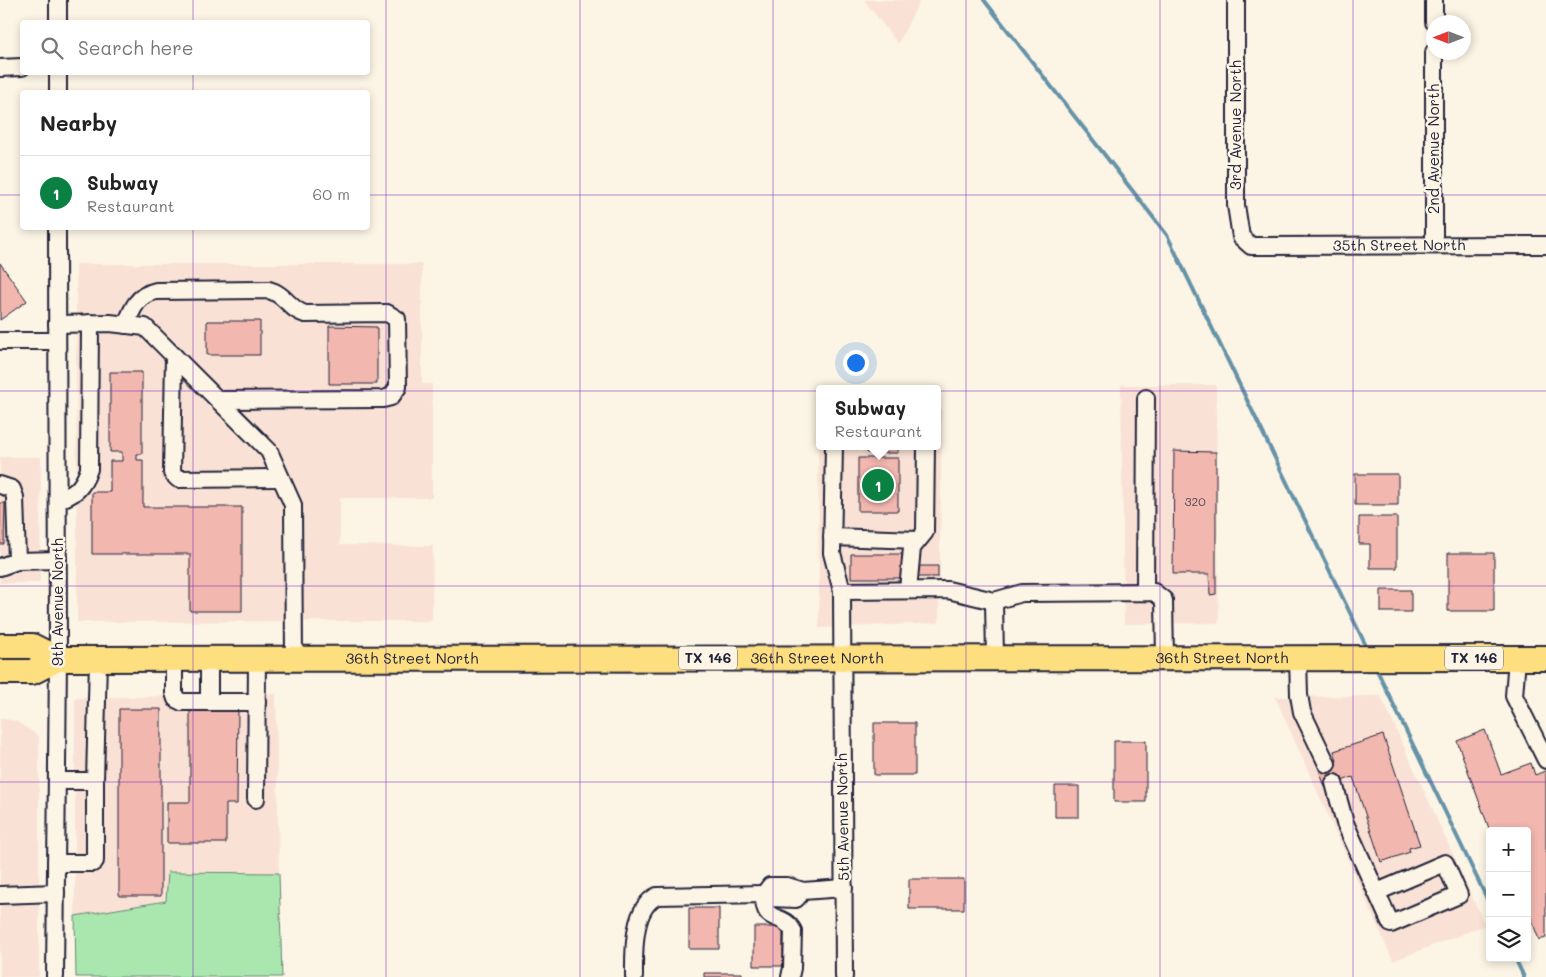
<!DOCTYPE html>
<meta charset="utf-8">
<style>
body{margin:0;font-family:Mali,sans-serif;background:#f2f2f2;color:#222}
.controls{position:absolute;right:15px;bottom:15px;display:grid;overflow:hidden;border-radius:5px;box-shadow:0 2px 8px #0003}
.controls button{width:45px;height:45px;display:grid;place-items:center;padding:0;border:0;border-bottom:1px solid #e0e0e0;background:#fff;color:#222;font:25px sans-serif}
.compass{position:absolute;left:1426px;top:15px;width:45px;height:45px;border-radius:50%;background:#fff;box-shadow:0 2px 8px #0003;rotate:270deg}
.you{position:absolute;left:855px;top:362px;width:18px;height:18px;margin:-12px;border:4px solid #fff;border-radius:50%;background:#1a73e8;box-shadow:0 0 0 8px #1a73e833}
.badge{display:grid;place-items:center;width:32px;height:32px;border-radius:50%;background:#0b8043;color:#fff;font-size:16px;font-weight:700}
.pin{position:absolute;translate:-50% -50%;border:2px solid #fff;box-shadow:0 1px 5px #0006}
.popup{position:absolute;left:816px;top:385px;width:125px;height:65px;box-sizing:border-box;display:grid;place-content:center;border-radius:5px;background:#fff;filter:drop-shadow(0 1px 4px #0005);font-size:16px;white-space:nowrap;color:#767676}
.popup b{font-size:19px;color:#222}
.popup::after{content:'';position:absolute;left:50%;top:100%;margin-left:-10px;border:10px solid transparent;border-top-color:#fff}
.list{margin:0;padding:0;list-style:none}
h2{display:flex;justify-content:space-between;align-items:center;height:65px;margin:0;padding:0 20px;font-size:21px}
h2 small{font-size:16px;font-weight:400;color:#767676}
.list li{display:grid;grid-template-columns:32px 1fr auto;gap:15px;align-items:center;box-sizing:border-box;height:75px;padding:0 20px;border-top:1px solid #e0e0e0}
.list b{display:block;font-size:19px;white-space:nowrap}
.list p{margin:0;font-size:16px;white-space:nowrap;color:#767676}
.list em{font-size:16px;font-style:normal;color:#767676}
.icon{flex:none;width:28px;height:28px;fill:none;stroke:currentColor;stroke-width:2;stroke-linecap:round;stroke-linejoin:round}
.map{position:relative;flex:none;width:1546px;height:977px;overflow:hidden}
.search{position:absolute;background:#fff;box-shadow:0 2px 8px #0003;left:20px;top:20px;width:350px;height:55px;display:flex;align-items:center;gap:12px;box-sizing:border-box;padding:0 18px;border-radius:5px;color:#767676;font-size:19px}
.panel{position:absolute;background:#fff;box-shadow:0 2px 8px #0003;left:20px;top:90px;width:350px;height:140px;border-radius:5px}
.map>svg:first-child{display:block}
</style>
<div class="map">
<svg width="1546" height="977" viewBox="0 0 1546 977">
<rect width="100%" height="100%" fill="#fcf5e5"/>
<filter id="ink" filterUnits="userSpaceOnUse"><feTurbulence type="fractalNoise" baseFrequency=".02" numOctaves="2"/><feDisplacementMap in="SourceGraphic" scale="10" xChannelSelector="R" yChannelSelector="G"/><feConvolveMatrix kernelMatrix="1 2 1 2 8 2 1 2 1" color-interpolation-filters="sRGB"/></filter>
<g filter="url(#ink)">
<path fill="#f9e2d5" d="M864 0H920L898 44Z
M76 264H422V384H432V498H340V545L433 546 432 621 77 622Z
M1121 385H1216L1219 623 1124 624Z
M818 407 819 446H937V409H942L939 623 819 628Z
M0 457H41L40 583H0Z
M276 694 279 873 168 872 166 901 75 916V698Z
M1381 696 1485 925 1393 961 1275 697Z
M0 718 16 721 39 736V977H0Z"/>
<path fill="#aae7ae" stroke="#668474" d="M168 872 279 873 282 977H76L75 916 166 901Z"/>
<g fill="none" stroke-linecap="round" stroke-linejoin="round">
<path stroke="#6592a8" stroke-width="4" d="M984 0 1167 235 1368 650
M1375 666 1490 905
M1515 958 1524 977"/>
</g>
<path fill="#f2b7af" stroke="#22223b" d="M0 263 27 301 0 320Z
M207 321H260V355H207Z
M329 326 377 327V384H329Z
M110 372H142V454H137V460H143V507H242V611H190V554H92V492H110V461H122V452H110Z
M867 446H898V453H867Z
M1174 451 1216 452V594L1210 595 1209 574H1173Z
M858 458H898V511H858Z
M1355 474H1398V505H1355Z
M0 503H5L4 544H0Z
M1359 517H1397V568H1370V544H1359Z
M1448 553H1494V611H1448Z
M851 554H902V578H851Z
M914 566H938V577H914Z
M1381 590H1411V612H1381Z
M119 709H161V896H119Z
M190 709H238L237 804H226V843H167V802H190Z
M874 723H915V775H874Z
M1485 730 1501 774 1531 763 1535 775 1545 771 1546 774V938L1539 940 1527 907V831H1490L1457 741Z
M1383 735 1420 845 1409 848 1410 852 1381 862 1353 777 1325 787 1318 767 1337 761 1334 751Z
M1114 741H1146V802H1114Z
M1055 786H1079V817H1055Z
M909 879H964V909H909Z
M689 908H719V949H689Z
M754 927H783V966H754Z
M704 973H742V977H704Z"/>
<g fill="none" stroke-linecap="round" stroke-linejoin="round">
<g stroke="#22223b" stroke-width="20">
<g id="minor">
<path id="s1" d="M1236 0V205L1241 237 1251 246 1546 245"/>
<path d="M1434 0V22"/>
<path d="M58 22V0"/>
<path d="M1434 52V245"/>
<path d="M0 68 22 67"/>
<path d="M58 92V72"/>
<path d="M57 324 110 323 145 327 269 451 293 505 294 658"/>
<path d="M126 325C132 309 137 295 156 291L269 290C285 294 290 310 305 314L387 313 397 319 398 387 391 397 383 399 218 400"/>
<path d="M0 341H57"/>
<path d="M174 356 172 473 178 479 280 478"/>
<path d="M834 446 832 553 842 591"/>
<path d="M0 485 12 489 15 497 17 561"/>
<path d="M58 500C75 495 83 487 89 469L90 323"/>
<path d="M832 537 918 540"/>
<path d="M0 567 17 561 58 560"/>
<path d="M908 590 912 548 925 532 926 446"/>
<path d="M1145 592 1146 398"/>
<path d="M994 601 995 658"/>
<path d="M1298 658 1299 695 1302 712 1327 764"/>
<path d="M1517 658 1514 696 1546 760"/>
<path d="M174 659V693L176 699 182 702H257"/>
<path d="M209 702V659"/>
<path d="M95 781 98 659"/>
<path d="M1334 783 1345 823 1391 924 1459 895 1445 863 1377 892"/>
<path d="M256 799 257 658"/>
<path d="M56 863H93L95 861V781H57"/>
<path d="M803 891 796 899 770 898 764 894 770 886H787L803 891 844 888"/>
<path d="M0 895 56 893"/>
<path d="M55 977 58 659 57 228"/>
<path d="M634 977C634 953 632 908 657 896L764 894C763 927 782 910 793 931L792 968 790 977"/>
<path d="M844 977 842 591 948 590 994 601 1022 593 1154 592 1164 600 1165 658"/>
</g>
</g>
<g stroke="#22223b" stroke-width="28">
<g id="highway">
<path id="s2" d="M0 646H32L58 659 1546 658"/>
<path d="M0 672H32L58 659"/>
</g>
</g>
<use href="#minor" stroke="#fcf5e5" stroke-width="16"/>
<use href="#highway" stroke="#fedf80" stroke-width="24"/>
</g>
</g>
<path fill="none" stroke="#7b2cbf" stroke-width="1" stroke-opacity="0.55" d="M193 0V22M386 0V977M580 0V977M773 0V977M966 0V977M1160 0V977M1353 0V977M193 72V92M0 195H22M368 195H1546M193 228V977M0 391H1546M0 586H1546M0 782H1546"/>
<g text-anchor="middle" stroke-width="5" stroke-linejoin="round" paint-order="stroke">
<g font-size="12" fill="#564758">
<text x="1195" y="506">320</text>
</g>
<g fill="#fcf5e5" stroke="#63616e" stroke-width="1">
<rect x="679" y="646.5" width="58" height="23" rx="4"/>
<rect x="1445" y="646.5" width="58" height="23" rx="4"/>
</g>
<g font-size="14" font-weight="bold" fill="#22223b">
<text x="708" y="663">TX 146</text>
<text x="1474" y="663">TX 146</text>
</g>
<g font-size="15" fill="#22223b" stroke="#fcf5e5">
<text transform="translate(1236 125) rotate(-90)" y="5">3rd Avenue North</text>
<text transform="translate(1434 149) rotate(-90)" y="5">2nd Avenue North</text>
<text dy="5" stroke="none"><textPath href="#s1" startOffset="399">35th Street North</textPath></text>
<text transform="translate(58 602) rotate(-90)" y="5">9th Avenue North</text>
<text dy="5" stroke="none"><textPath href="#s2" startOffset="415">36th Street North</textPath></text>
<text dy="5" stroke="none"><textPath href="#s2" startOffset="820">36th Street North</textPath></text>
<text dy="5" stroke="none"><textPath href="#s2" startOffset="1225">36th Street North</textPath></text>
<text transform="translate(843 817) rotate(-91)" y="5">5th Avenue North</text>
</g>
</g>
</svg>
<div class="controls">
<button>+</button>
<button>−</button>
<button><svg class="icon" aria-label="layers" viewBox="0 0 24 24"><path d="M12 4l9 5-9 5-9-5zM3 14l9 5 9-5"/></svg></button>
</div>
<svg class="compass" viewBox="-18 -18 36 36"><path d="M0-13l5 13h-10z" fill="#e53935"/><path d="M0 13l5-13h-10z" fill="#767676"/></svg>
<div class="you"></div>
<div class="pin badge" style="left:878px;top:485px">1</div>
<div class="popup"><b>Subway</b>Restaurant</div>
<div class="search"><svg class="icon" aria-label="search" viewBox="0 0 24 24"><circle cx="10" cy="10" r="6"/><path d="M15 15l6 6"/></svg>Search here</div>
<section class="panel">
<h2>Nearby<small></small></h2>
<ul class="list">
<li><span class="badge">1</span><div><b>Subway</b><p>Restaurant</p></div><em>60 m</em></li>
</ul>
</section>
</div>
